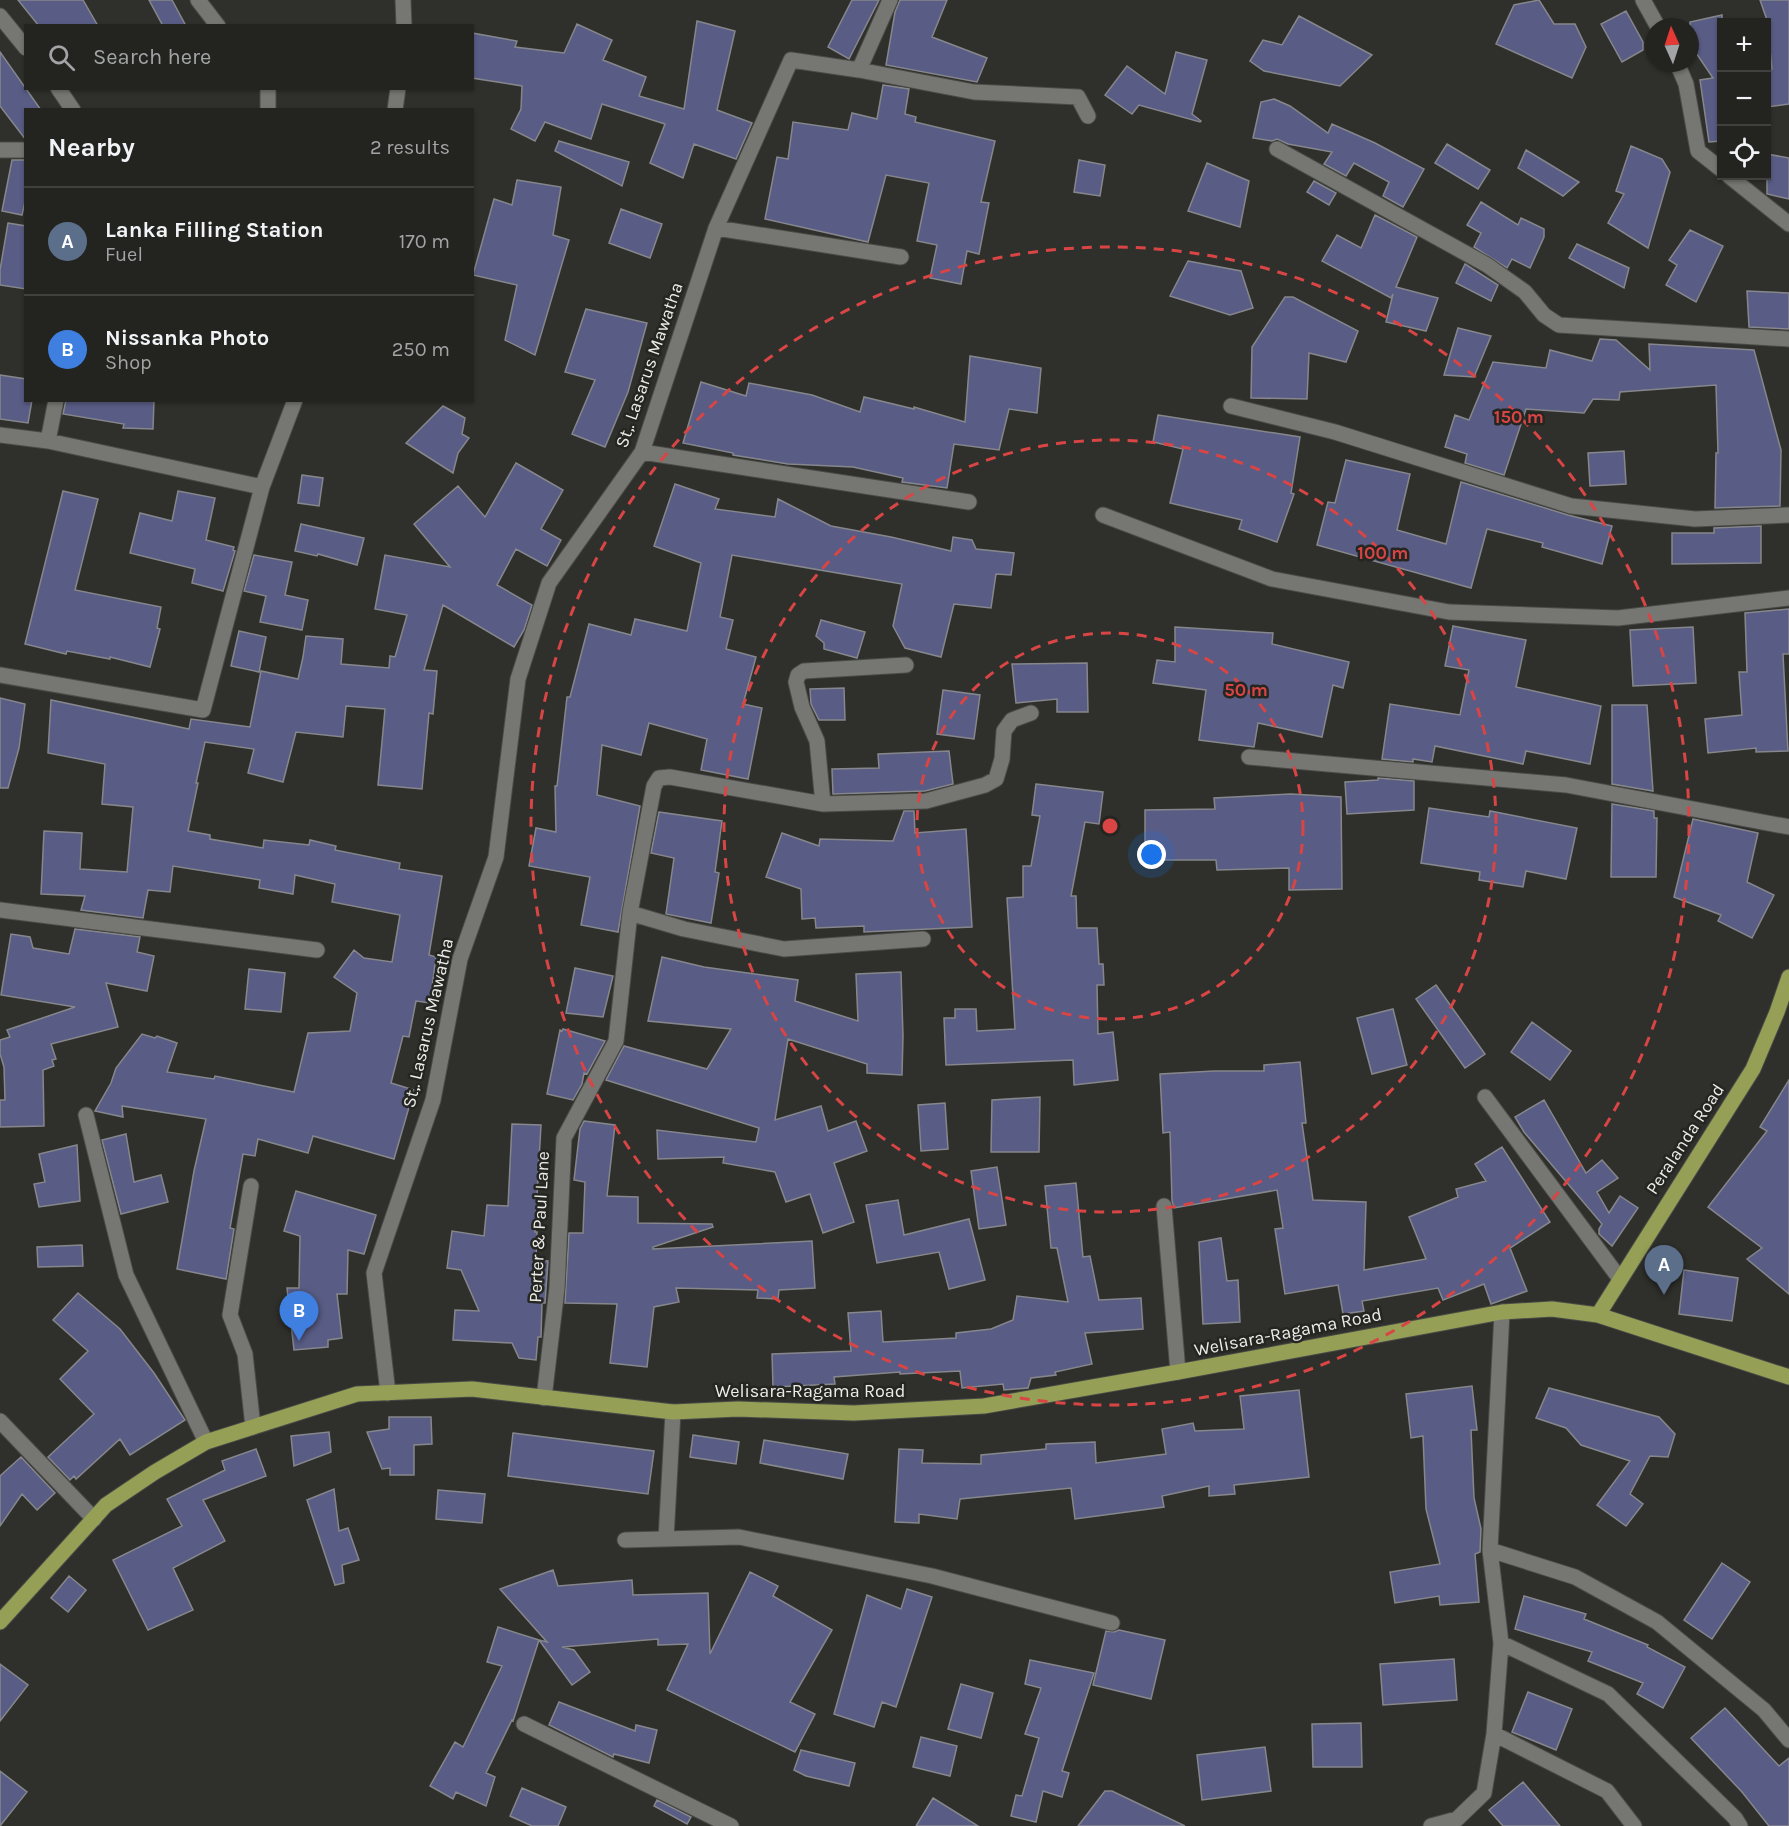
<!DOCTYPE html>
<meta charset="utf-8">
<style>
body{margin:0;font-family:Karla,sans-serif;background:#2b2c29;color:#f1f3f6}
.controls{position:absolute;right:18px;top:18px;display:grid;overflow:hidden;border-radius:0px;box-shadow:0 2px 4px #0004}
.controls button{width:54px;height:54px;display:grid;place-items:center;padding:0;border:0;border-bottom:2px solid #40413e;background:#232420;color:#f1f3f6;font:30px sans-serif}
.compass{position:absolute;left:1645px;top:18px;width:54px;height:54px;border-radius:50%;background:#232420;box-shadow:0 2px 4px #0004;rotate:357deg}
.you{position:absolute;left:1152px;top:855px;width:21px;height:21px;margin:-15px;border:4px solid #fff;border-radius:50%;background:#1a73e8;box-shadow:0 0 0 9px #1a73e833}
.badge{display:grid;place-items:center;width:39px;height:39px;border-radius:50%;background:#bca0f2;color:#fff;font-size:20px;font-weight:700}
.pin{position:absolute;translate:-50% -50px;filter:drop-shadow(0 2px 3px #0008)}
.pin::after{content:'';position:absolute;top:32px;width:21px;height:18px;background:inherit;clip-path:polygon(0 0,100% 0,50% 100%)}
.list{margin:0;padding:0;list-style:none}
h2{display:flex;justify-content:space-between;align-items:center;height:78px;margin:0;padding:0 24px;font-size:26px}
h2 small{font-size:20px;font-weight:400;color:#a3a4a5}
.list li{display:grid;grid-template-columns:39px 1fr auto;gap:18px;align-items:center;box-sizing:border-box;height:108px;padding:0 24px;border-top:2px solid #40413e}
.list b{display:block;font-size:22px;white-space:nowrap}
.list p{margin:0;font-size:20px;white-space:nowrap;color:#a3a4a5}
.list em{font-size:20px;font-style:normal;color:#a3a4a5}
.icon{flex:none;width:33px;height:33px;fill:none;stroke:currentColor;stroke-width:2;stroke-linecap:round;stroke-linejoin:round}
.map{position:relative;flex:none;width:1789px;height:1826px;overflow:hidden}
.search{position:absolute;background:#232420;box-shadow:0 2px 4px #0004;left:24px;top:24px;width:450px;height:66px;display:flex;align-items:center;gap:15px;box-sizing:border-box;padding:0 21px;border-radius:0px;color:#a3a4a5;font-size:22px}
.panel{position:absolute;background:#232420;box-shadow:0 2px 4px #0004;left:24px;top:108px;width:450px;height:294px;border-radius:0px}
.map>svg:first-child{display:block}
</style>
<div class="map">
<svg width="1789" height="1826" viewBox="0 0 1789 1826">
<rect width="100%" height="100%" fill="#2f302b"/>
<path fill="#595c84" stroke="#86878c" stroke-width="1.5" d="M18 0H83L98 26H39Z
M149 0H172L186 26H163Z
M852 0H879L849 59 828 47Z
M900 0H947L932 37 987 58 977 82 886 65 895 12Z
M1539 0 1554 24H1575L1586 47 1572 78 1496 44 1514 5Z
M1760 0H1789V104L1767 107V70L1772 69 1767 20Z
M1626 11 1643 42V50L1622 62 1601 24Z
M1722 15V141L1709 142 1700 80 1713 78 1690 44V22Z
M1299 16 1372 55 1340 86 1264 71 1250 61 1263 40 1282 45Z
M697 21 735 31 717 110 752 123 736 159 694 144 683 178 650 163 665 124 602 104 591 139 545 122 535 141 511 129 521 109 522 86 472 78V33L517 41 515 47 564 53 577 24 612 40 603 60 646 77 639 96 684 109Z
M0 52 41 110H26V140L0 106Z
M1176 52 1207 60 1192 114 1201 121 1200 122 1139 105 1132 114 1105 95 1127 66 1165 94Z
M883 85 909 89 905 114 916 117 915 122 995 141 981 202 989 203 979 254 967 251 961 284 930 278 937 245 917 241 929 183 886 175 868 242 765 219 777 157 788 159 793 122 848 130 852 113 877 119Z
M1274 99 1290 106 1328 133 1332 124 1375 143 1424 169 1403 207 1383 196 1389 182 1354 163 1346 176 1324 164 1332 152 1288 144 1277 139 1272 141 1253 138 1261 102Z
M559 141 629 162 622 186 555 151Z
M1447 144 1490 170 1478 189 1435 163Z
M1631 146 1662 159 1670 172 1648 248 1608 223 1624 194 1616 191Z
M1526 150 1579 182 1563 196 1518 168Z
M1767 154 1789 158V199L1767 194Z
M12 160H26V197L22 215 2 211Z
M1079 160 1105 165 1100 196 1074 192Z
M1207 163 1249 181 1240 227 1188 211Z
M517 180 561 187 553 235 569 240 535 355 505 340 517 285 473 275 494 199 512 205Z
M1314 181 1336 193 1329 205 1307 192Z
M1481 202 1518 225 1521 218 1544 229V237L1530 268 1512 259 1507 268 1474 247 1481 233 1467 225Z
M621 209 662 224 650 258 609 243Z
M1375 215 1417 237 1396 287 1438 298 1426 331 1386 322 1393 294 1391 298 1322 261 1337 235 1361 248Z
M8 223 26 226V289L0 285V270Z
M1690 230 1723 246 1696 302 1666 285 1677 265 1669 260Z
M1577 244 1629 268 1624 288 1569 258Z
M1188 261 1241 271 1253 308 1230 315 1170 296Z
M1465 264 1498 285 1491 301 1456 283Z
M1747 291 1789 293V329L1749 327Z
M1285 297H1293L1358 331 1346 362 1309 353 1307 399 1251 398 1252 347Z
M586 309 647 323 628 392 605 447 572 434 595 380 565 372Z
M1458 328 1491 336 1474 377 1444 375Z
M1600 339 1616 340 1650 370 1649 344 1754 350 1781 450 1780 506 1715 508 1716 453H1718L1716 385 1620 392 1619 400 1593 399 1584 413 1526 409 1504 475 1465 463 1467 454 1445 447 1455 415 1469 420 1493 362 1546 368 1550 350 1592 361Z
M970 356 1041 368 1037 413 1009 409 999 450 954 444 947 488 902 482 903 478 853 467 788 464 733 455V453L683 443 701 382 746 396 749 383 812 395 860 412 864 397 914 409V407L965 422Z
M0 375 26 379V400H32L28 423 0 419Z
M66 400H154L153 429 123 428 124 424 63 414Z
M443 406 465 418 462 434 469 438 458 453 453 473 406 443Z
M1158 415 1300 437 1291 493 1294 494 1277 542 1239 529 1242 520 1170 503 1183 449 1153 442Z
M1624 451 1626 484 1590 486 1588 453Z
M1346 460 1410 474 1397 530 1446 544 1461 482 1568 515 1612 526 1602 564 1542 547 1543 543 1487 529 1471 588 1317 545 1328 502 1335 503Z
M516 463 563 490 541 529 561 540 547 566 516 549 497 585 532 605 524 630 514 647 443 605 424 670 437 671 433 714 429 713 422 789 378 785 385 709 346 706 343 737 296 732 283 782 248 773 254 749 205 742 196 783H198L188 831 210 835V839L263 848 264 840 309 845 310 840 336 846 335 850 400 863 399 869 442 876 429 955 436 957 430 1003 416 1001 409 1037 403 1036 391 1083 414 1090 394 1159 313 1136 308 1153 258 1139 255 1156 243 1154 230 1228 234 1229 226 1279 177 1269 194 1171 206 1119 122 1106 123 1117 95 1111 111 1083 116 1068 142 1034 155 1038 157 1036 177 1043 167 1072 214 1079 215 1076 294 1092 308 1033 350 1031 357 993 334 977 354 950 364 958 392 962 400 915 332 902 335 884 295 875 293 894 259 888 260 880 173 866 170 892 148 890 143 918 81 910 85 896 41 894 44 831 82 833 80 869 127 872 133 807 102 804 105 764 48 753 51 700 189 729 191 719 250 727 261 671 298 679 303 657 306 636 343 639 341 664 389 668 390 656 395 657 407 615 375 609 385 555 450 567 414 524 458 486 485 517Z
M302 475 323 478 319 506 298 503Z
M675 484 719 499 715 509 775 517 778 499 831 526 891 537 951 551 953 537 972 540 976 549 1014 553 1011 575 996 574 991 608 954 604 941 657 905 648 893 626 902 584 732 555 720 617 733 620 726 649 756 657 743 704 762 708 748 779 701 770 707 739 649 723 641 755 602 745 597 795 640 806 618 932 581 925 590 877 529 866 536 828 556 832 555 786H557L567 697H570L589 624 631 635 635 619 687 631 701 563 654 546Z
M63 491 98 499 75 590 161 607 157 628 160 629 150 667 110 657V659L67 651 66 654 25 644Z
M178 491 215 498 206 540 234 547 233 550 235 551 223 591 192 583 195 569 130 553 140 513 172 521Z
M301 524 364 538 357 565 318 554 317 556 295 551Z
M1761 526V563L1672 564V533H1714V528Z
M254 555 292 562 285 595 308 600 302 630 260 622 266 596 244 591Z
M1789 609V654H1783L1788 751 1756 752V748L1708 753 1705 719 1742 715 1739 672H1747L1745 613Z
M821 620 865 632 857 658 824 649V643L816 636Z
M1453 626 1526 640 1516 687 1601 706 1590 764 1526 751 1523 764 1435 746 1432 762 1413 759V762L1382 759 1390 704 1460 715 1469 670 1445 666Z
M1175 627 1273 633 1272 644 1349 662 1343 688 1333 685 1322 737 1258 723 1254 747 1199 740 1206 690 1153 683 1157 660 1175 662Z
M1693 627 1696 683 1633 686 1630 630Z
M239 631 266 637 259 672 231 666Z
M1087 663 1088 712H1057V699L1016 703 1012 664Z
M844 688 845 720H819L811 704 810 689Z
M943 690 980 695 974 739 937 734Z
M0 698 25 704 19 748 8 788H0Z
M1612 705H1647L1653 791 1612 784Z
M949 751 953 784 925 791 833 794 832 769 879 768 878 754Z
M1378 778 1414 781V810L1347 814 1345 782 1378 780Z
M1036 784 1103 792 1099 824 1085 822 1071 896H1076L1077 928H1097L1099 964H1103L1104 985H1097L1098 1034 1113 1032 1118 1080 1074 1085 1073 1060 946 1065 944 1018H955V1009H976L977 1031 1015 1029 1007 898 1023 897V866H1031L1040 816 1032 815Z
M1291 794 1341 797 1342 889 1289 890V868L1217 870 1216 860H1145V810L1215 809 1214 798Z
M1612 804 1654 811V818H1657L1656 877H1611Z
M1429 808 1489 817 1490 811 1577 828 1566 879 1526 871 1523 887 1479 880 1480 872 1421 863Z
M904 811H914L915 833 966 829 972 927 864 932V926L816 928 815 918 802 919 801 889 766 877 782 833 819 846 820 839 893 841Z
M659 812 722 821 715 872 719 873 711 923 666 914 674 858 651 853Z
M1693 819 1758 833 1747 882 1774 895 1752 938 1718 921 1721 915 1674 897Z
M75 929 140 937 137 952 154 956 147 991 106 983 118 1027 51 1044 56 1059 52 1060 54 1066 43 1070 44 1126 0 1127V1100H5L4 1067 0 1054V1040L10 1037 7 1030 75 1007 1 995 11 934 30 937 33 948 69 954Z
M662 957 704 967 798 980 795 1001 858 1021 856 974 901 972 903 1036 902 1075 867 1073V1064L788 1039 775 1120 821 1106 828 1131 856 1121 867 1151 834 1163 854 1222 823 1233 810 1194 786 1202 775 1172 723 1163 724 1157 658 1159 657 1130 756 1142 759 1128 606 1080 624 1046 707 1069 731 1029 648 1021Z
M575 968 613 976 603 1017 566 1013Z
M249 969 285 973 281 1012 245 1009Z
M1436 985 1485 1054 1465 1068 1416 999Z
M1393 1009 1407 1065 1372 1074 1357 1018Z
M1532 1022 1571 1051 1550 1080 1511 1052Z
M563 1029 605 1041 587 1074 584 1073 582 1084 573 1100 547 1094 560 1030 562 1031Z
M1300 1062 1306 1123H1302L1313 1200 1366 1202 1364 1270 1426 1259 1409 1217 1458 1197 1456 1189 1486 1181 1475 1164 1502 1147 1550 1222 1510 1248 1527 1291 1491 1304 1484 1284 1443 1300 1438 1288 1362 1301 1364 1311 1343 1314 1338 1285 1285 1294 1275 1229 1283 1228 1277 1190 1174 1208 1172 1201 1170 1132 1163 1133 1160 1074 1214 1071H1264V1065Z
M1789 1080V1294L1747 1259 1762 1248 1708 1207 1767 1131 1760 1127Z
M1040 1097 1039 1152H991L992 1100Z
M1544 1100 1586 1173 1602 1160 1618 1178 1597 1192 1609 1213 1620 1196 1638 1208 1612 1246 1599 1234V1229L1602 1224 1524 1132 1515 1117Z
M945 1103 948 1149 921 1151 918 1105Z
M584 1121 615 1125 607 1196 638 1197V1223L712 1224 713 1227 653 1247V1249L812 1241 815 1288 779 1290 778 1299 757 1298 758 1290 676 1288 679 1302 654 1307 647 1367 610 1363 617 1304 565 1303 569 1233H583L585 1182 574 1180 580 1129Z
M512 1124 541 1125 535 1232H537L536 1260 548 1261 545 1303H542L541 1337H538L536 1360 519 1358 512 1343 453 1340 455 1310 479 1311 461 1270 447 1268 452 1231 484 1236 487 1205 508 1206Z
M126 1134 134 1182 161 1175 168 1202 121 1214 102 1140Z
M77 1145 80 1201 39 1207 34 1184 45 1182 39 1154Z
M997 1167 1006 1225 979 1229 971 1171Z
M1076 1183 1083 1257 1090 1256 1099 1300 1141 1298 1143 1329 1085 1333 1092 1364 1055 1372 1056 1375 1031 1378 1028 1388 1004 1390 1003 1384 962 1388 960 1371 900 1374V1372L834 1377 835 1384 773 1387 772 1354 851 1351 848 1313 881 1311 883 1342 956 1338V1333L991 1329 1013 1320 1017 1296 1068 1302 1057 1248H1051L1045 1186Z
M296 1191 376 1215 364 1254 348 1250 347 1294H337L342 1338 328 1340V1347L294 1350 287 1288H299L300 1236 284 1231Z
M898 1200 904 1235 969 1219 985 1280 949 1289 939 1252 877 1263 866 1205Z
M1221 1238 1227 1281 1238 1280 1240 1322 1203 1324 1199 1242Z
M82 1245 83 1266 38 1267 37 1247Z
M1684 1270 1738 1278 1732 1321 1679 1314Z
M78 1293 120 1329 154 1373 185 1420 130 1455 120 1439 76 1479 74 1476 70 1480 48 1457 94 1414 60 1379 88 1351 53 1320Z
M1472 1386 1477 1430H1471L1474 1498 1481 1529 1480 1552 1475 1554 1479 1602 1440 1605 1439 1596 1395 1603 1390 1572 1440 1564 1426 1509 1423 1436 1411 1438 1406 1394Z
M1549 1388 1659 1417 1675 1434 1668 1457 1650 1456 1630 1494 1643 1504 1626 1526 1597 1505 1630 1461 1581 1445 1566 1428 1536 1418Z
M1299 1390 1309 1477 1234 1485 1235 1494 1209 1496V1486L1162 1496 1164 1507 1075 1519 1071 1488 960 1499 957 1519 919 1514V1523L895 1522 899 1449 923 1450 922 1463 981 1464V1455L1046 1449V1444L1095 1442 1096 1463 1166 1454 1162 1429 1193 1423 1195 1431 1244 1429 1240 1396Z
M389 1417H431L432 1444 414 1445V1475H390V1468L382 1469 367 1432 389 1429Z
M329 1432 331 1452 294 1466 291 1436Z
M513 1433 654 1451 648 1494 508 1476Z
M693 1435 739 1442 736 1464 690 1457Z
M764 1440 848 1454 843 1479 760 1463Z
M256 1449 266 1476 203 1500 225 1541 173 1568 193 1610 148 1630 113 1560 182 1526 167 1499 225 1470 222 1461Z
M21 1457 55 1493 37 1510 22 1494 0 1526V1476Z
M334 1489 339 1531 348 1528 359 1560 342 1565 344 1583 335 1585 307 1500Z
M438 1490 485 1494 482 1523 436 1519Z
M1722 1563 1750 1582 1712 1639 1684 1620Z
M553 1570 558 1586 632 1580 633 1595 708 1593 710 1654 750 1572 778 1586 773 1596 832 1630 790 1702 815 1714 795 1752 667 1690 688 1644 658 1645V1639L562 1647 574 1650 590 1672 572 1685 539 1640 547 1642 500 1589Z
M69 1576 86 1590 68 1612 51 1598Z
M907 1589 932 1597 896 1707 882 1702 874 1727 834 1714 867 1595 901 1609Z
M1524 1596 1586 1614 1584 1619 1648 1645 1647 1647 1685 1667 1663 1708 1637 1694 1643 1683 1588 1661 1592 1652 1515 1629Z
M498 1627 539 1640 513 1721 512 1720 486 1773 495 1777 486 1806 456 1792 453 1799 430 1786 455 1742 463 1747 502 1666 487 1662Z
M1119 1630 1165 1640 1151 1699 1093 1685 1106 1631 1114 1632Z
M1454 1659 1457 1700 1383 1705 1380 1664Z
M1030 1660 1094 1673 1062 1771 1069 1773 1062 1797 1043 1791 1036 1822 1011 1816 1016 1795 1022 1796 1039 1738 1025 1734 1041 1688 1025 1684Z
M0 1664 28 1685 0 1721Z
M961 1684 993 1693 981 1738 948 1729Z
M1528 1692 1572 1709 1556 1750 1512 1732Z
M559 1702 635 1731 636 1725 657 1730 649 1763 614 1754 613 1757 549 1725Z
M1725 1708 1779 1766 1789 1758V1826H1769L1742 1792 1691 1738Z
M1361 1723 1362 1767H1313L1312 1724Z
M921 1737 957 1746 950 1776 913 1767Z
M1265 1747 1271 1791 1202 1800 1197 1755Z
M801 1750 855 1763 849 1786 806 1776 794 1770Z
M0 1771 27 1792 0 1826Z
M1523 1782 1560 1826H1503L1489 1810Z
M522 1788 566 1807 558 1826H532L510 1816Z
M1105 1791H1112L1185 1826H1078Z
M933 1798 978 1826H916Z
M657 1800 691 1817 687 1824 654 1806Z"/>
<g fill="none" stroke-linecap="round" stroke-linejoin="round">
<g stroke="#4a4b47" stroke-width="17">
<path id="lane" d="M1164 1206 1178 1372"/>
</g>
<g stroke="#4a4b47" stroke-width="17">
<path id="street" d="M198 0 218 26
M403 0 404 26
M1643 0 1658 27
M0 16 26 48
M1677 63 1686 84 1698 151 1722 170
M859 70 890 0
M58 88 73 110
M268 110V88
M395 110 398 88
M1277 149 1487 265 1525 292 1544 315 1559 325 1789 339
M0 150H26
M1729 176 1789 224
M716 228 901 257
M1231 406 1335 432 1571 506 1695 519 1789 515
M0 435 48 441 262 487
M48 441 56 400
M642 452 969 502
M1103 515 1272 579 1449 612 1618 618 1789 598
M0 675 203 710 262 487 295 400
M1249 757 1566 785 1789 827
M823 804 817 741 802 707 796 682 798 675 804 671 906 665
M0 910 317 950
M630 913 684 929 784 949 923 939
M1485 1097 1620 1279
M86 1115 126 1275 206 1442
M251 1186 230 1315 245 1354 253 1427
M388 1393 374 1273 433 1100 460 959 496 857 518 679 549 583 642 452 716 228 791 60 859 70 974 92 1078 97 1088 116
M544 1398 557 1288 564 1138 616 1041 630 913 654 786 659 778 670 777 823 804 926 801 985 785 996 779 1002 759 1004 731 1012 720 1031 713
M0 1421 94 1519
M666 1539 673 1412
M625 1540 739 1537 932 1576 1112 1623
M1490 1550 1575 1577 1657 1622 1764 1710 1789 1740
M1501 1643 1608 1694 1735 1818 1740 1826
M524 1724 731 1826
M1494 1734 1607 1791 1634 1826
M1431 1826 1457 1819 1484 1793 1494 1734 1501 1643 1490 1550 1502 1312"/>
</g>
<g stroke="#4a4b47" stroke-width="17">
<path id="primary" d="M1598 1315 1753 1069 1777 1012 1789 977
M0 1622 106 1505 155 1472 206 1442 357 1394 472 1389 673 1412 738 1409 854 1413 984 1406 1178 1372 1502 1312 1552 1309 1598 1315 1789 1377"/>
</g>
<use href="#lane" stroke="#767772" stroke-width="15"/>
<use href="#street" stroke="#767772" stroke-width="15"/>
<use href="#primary" stroke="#959f55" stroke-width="15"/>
</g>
<g fill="none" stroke="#d94545" stroke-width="3" stroke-dasharray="10 8">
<circle cx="1110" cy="826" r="193"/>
<circle cx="1110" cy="826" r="386"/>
<circle cx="1110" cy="826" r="579"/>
</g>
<g text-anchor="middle" stroke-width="5" stroke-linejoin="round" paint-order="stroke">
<g font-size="18" fill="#ecece9" stroke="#252622">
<text transform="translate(649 365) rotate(-71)" y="6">St,. Lasarus Mawatha</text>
<text transform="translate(428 1023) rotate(-77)" y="6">St,. Lasarus Mawatha</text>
<text transform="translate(1685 1139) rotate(-57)" y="6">Peralanda Road</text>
<text transform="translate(539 1227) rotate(-87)" y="6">Perter &amp; Paul Lane</text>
<text transform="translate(1288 1332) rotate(-11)" y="6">Welisara-Ragama Road</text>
<text x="810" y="1397">Welisara-Ragama Road</text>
</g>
</g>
<circle cx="1110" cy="826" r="9" fill="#d94545" stroke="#252622" stroke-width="3"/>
<g font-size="18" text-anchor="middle" font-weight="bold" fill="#d94545" stroke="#252622" stroke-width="5" stroke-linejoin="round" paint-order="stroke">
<text x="1519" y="423">150 m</text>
<text x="1383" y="559">100 m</text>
<text x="1246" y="696">50 m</text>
</g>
</svg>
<div class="controls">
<button>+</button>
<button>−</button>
<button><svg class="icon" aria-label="locate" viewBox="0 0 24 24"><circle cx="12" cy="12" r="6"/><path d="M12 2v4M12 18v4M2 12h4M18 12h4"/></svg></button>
</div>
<svg class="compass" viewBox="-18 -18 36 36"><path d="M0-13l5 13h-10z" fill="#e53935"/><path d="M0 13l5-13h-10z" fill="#a3a4a5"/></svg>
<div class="you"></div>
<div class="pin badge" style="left:1664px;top:1295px;background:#5c6f8a">A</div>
<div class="pin badge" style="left:299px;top:1341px;background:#3f7fe0">B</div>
<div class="search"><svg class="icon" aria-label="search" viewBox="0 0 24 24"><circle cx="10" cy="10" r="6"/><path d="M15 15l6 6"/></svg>Search here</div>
<section class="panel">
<h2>Nearby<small>2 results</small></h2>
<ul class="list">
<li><span class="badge" style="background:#5c6f8a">A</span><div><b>Lanka Filling Station</b><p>Fuel</p></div><em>170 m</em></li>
<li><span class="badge" style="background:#3f7fe0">B</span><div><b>Nissanka Photo</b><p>Shop</p></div><em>250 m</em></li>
</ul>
</section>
</div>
